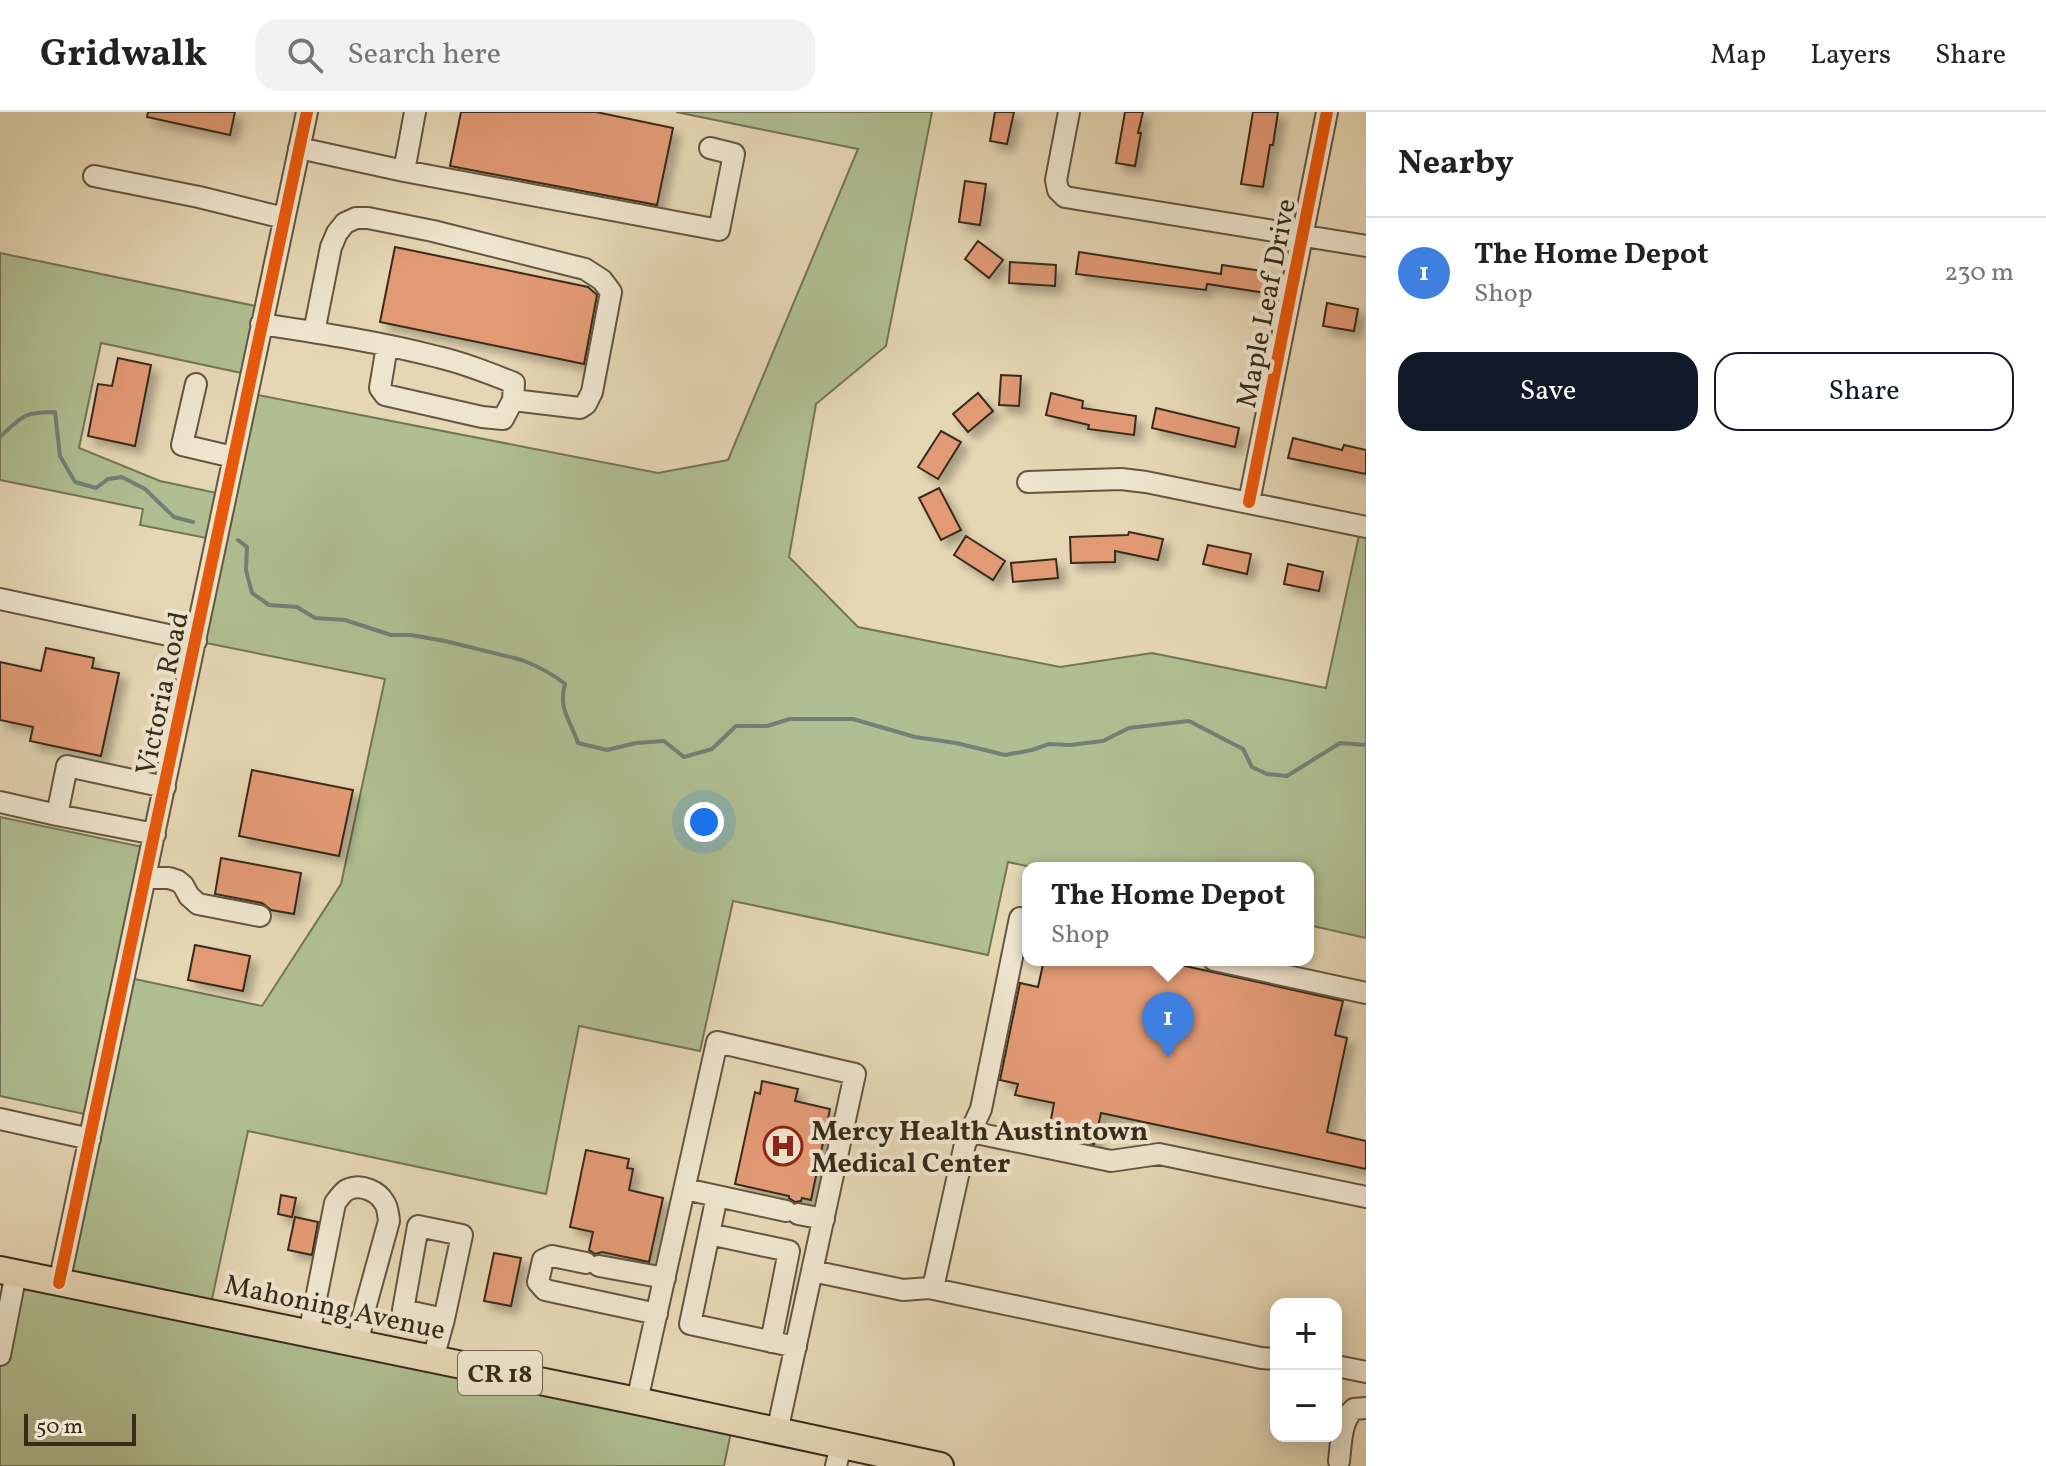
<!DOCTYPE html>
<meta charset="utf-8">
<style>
body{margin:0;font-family:Vollkorn,serif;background:#f2f2f2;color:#222}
.controls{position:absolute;right:24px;bottom:24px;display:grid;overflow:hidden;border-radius:16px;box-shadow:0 4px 20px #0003}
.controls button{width:72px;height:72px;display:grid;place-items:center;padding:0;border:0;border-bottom:2px solid #e0e0e0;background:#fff;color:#222;font:40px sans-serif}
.scale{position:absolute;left:24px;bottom:20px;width:112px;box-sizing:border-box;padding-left:8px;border:4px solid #382b1a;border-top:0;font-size:22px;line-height:28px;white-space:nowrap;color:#382b1a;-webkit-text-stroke:6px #efe5ce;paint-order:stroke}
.you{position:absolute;left:704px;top:710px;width:28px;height:28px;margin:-20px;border:6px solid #fff;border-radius:50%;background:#1a73e8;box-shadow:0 0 0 12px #1a73e833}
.badge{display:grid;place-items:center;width:52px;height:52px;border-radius:50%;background:#111827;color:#fff;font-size:26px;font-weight:700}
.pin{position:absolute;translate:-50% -66px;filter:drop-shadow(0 2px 4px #0008)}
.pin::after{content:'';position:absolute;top:42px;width:28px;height:24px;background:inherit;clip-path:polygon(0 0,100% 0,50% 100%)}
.popup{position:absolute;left:1022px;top:750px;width:292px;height:104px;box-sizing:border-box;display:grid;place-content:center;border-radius:16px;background:#fff;filter:drop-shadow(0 2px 6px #0005);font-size:26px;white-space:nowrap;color:#767676}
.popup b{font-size:30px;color:#222}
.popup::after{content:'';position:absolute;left:50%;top:100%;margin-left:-16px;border:16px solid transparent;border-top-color:#fff}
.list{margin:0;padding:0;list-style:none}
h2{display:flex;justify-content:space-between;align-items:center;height:104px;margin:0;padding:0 32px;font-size:34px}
h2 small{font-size:26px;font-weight:400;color:#767676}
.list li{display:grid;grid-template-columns:52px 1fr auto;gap:24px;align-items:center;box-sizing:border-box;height:112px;padding:0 32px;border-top:2px solid #e0e0e0}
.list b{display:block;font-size:30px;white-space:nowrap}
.list p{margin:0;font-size:26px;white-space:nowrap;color:#767676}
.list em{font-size:26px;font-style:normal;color:#767676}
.actions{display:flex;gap:16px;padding:24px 32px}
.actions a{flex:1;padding:18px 0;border:2px solid #111827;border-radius:24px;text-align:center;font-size:28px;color:#111827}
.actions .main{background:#111827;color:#fff}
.icon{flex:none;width:44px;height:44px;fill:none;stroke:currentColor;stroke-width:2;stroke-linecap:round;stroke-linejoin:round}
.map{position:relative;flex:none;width:1366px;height:1354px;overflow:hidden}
header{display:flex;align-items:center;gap:48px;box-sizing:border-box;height:112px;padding:0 40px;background:#fff;border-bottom:2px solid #e0e0e0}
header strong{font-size:38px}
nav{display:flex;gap:44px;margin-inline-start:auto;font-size:28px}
.search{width:560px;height:72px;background:#f2f2f2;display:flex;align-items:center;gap:20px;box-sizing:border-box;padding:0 28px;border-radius:24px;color:#767676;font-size:30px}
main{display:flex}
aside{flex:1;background:#fff}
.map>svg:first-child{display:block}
</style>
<header>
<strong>Gridwalk</strong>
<div class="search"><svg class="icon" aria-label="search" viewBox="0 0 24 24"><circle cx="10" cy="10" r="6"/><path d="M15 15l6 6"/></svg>Search here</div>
<nav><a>Map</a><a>Layers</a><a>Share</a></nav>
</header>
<main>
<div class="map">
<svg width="1366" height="1354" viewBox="0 0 1366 1354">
<defs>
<filter id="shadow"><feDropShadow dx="7" dy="7" stdDeviation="4" flood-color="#0004"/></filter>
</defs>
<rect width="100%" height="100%" fill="#e6d7b4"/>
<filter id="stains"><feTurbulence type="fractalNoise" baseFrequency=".0025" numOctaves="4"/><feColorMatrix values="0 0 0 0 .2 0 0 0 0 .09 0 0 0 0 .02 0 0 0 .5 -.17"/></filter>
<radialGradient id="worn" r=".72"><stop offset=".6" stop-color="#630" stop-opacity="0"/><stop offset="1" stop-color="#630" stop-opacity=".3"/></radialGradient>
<path fill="#b0bf91" stroke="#747556" stroke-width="2" d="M676 0H932L886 234 816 292 789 445 858 515 1060 555 1152 541 1326 576 1361 414 1366 415V826L1308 813V756H1036L1008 750 988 843 733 789 700 939 579 914 546 1082 248 1019 209 1201 733 1310 724 1354H0V1243L16 1161 59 1171 94 1004 0 984V705L152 737 125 865 262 894 341 772 385 567 196 529 217 428 140 413 143 397 0 368V141L265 196 251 263 101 231 79 336 160 369 226 383 248 281 658 361 728 348 858 37Z"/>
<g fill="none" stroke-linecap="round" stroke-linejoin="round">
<path stroke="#747f79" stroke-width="4" d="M0 325C22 304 24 300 55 300L60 344 75 370 96 376 108 367 122 365 145 377 174 405 193 410
M238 428 247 435 246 458 252 481 269 493 297 495 315 506 345 508 391 523H411L445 529 522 548C537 554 552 561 565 572 558 598 570 607 578 631L607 638 636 631 664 629 684 645 712 637 736 614H767L790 607H853L915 625 956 631 1005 643 1032 638 1049 632 1070 633 1103 629 1129 616 1189 609 1243 637 1252 655 1267 662 1287 664 1340 631 1366 633"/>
</g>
<path fill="#e29a75" stroke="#382b1a" stroke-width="2" filter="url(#shadow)" d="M148 0H235L230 23 147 5Z
M461 0H596L673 16 657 93 450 54Z
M995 0H1014L1007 32 990 29Z
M1125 0H1143L1138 21H1141L1135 54 1116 51Z
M1253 0H1278L1273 33H1270L1263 75 1241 72Z
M965 69 986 72 980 113 959 110Z
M978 129 1003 148 989 166 965 147Z
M395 135 588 175 597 183 584 252 380 210Z
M1079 140 1221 162 1222 153 1269 160 1266 181 1207 172 1206 178 1076 162Z
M1010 150 1056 153 1055 174 1009 171Z
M1327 191 1358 197 1354 219 1323 214Z
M118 246 151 253 135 334 88 324 98 272 112 274Z
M1001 263 1021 264 1019 294 999 293Z
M978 281 993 299 968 320 953 302Z
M1051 281 1083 289 1082 296 1136 304 1134 323 1088 317 1089 313 1046 303Z
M1156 296 1239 316 1235 335 1152 316Z
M941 319 961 330 938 367 918 355Z
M1293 326 1342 338 1344 333 1366 338V362L1288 346Z
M939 376 961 418 941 428 919 386Z
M1129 420 1163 427 1158 448 1115 439V450L1071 451 1070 425 1128 423Z
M966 424 1005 449 993 468 954 443Z
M1208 433 1251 442 1247 462 1203 452Z
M1056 447 1058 466 1013 470 1011 451Z
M1288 452 1323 460 1319 479 1284 472Z
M46 536 94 546 92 556 119 561 101 644 30 629 33 615 0 608V550L41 559Z
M252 658 353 678 339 744 239 724Z
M221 746 301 761 294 802 271 798 262 791 215 782Z
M195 833 250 844 243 879 188 868Z
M1044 848H1158L1343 889 1335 923 1347 926 1327 1020 1366 1029V1057L1101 1001 1094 1032 1048 1023 1054 991 1015 983 1018 972 1000 968 1020 871 1038 875Z
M762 969 798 977 795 989 830 997 811 1088 802 1086 801 1089 795 1090 789 1086V1084L735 1072 755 980 760 982Z
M586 1038 629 1047 627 1056 633 1057 629 1078 663 1086 649 1150 602 1140 595 1142 589 1138 593 1120 570 1115Z
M281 1083 296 1086 292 1105 278 1102Z
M295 1105 318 1110 312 1143 288 1138Z
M494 1141 521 1146 511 1194 484 1189Z"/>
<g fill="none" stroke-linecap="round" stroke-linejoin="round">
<g stroke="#645640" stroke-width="24">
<path id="minor" d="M1069 0 1056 68 1058 78 1065 85 1366 134
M299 36 404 59 415 0
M404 59 719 118 734 42 710 36
M94 64 199 85 284 106
M261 212C320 221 380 230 438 245 464 251 489 261 514 271L513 288 580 296 586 292 592 280 611 180 602 168 585 157 433 119 368 106H356L345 111 337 121 331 135 314 220
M387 234 380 276 385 283 482 305 503 307 513 288
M196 272 182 333 233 345
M1028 370 1121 367 1146 370 1366 415
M1249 390 1327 0
M0 487 196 529
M0 690 57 703
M155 722 57 703 67 654 165 675
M146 766H169L178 769 183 773 189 784 198 792 260 804
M1214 848 1366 881
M0 1007 90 1027
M971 1020 1111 1049 1159 1042 1366 1085
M685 1077 786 1099
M717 1084 690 1212 796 1235
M798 1102 824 1107
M709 1122 789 1139 771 1230
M586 1151 552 1144 543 1148 538 1170 545 1178 657 1202
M599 1154 665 1166
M59 1171 307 0
M933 1176 965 1032 981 997 1020 806 1028 808
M309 1222 335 1091C339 1086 343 1079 349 1077 361 1072 378 1079 384 1090 388 1095 388 1102 389 1109L362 1207 359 1232
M0 1243 16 1161
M433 1247 444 1207 462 1123 418 1114 403 1198 444 1207
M1336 1254 1366 1260
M637 1289 717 930 855 962 812 1159
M777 1320 812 1159 903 1178 929 1176 1261 1246 1276 1247
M1339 1349C1341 1332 1341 1308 1354 1297L1366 1296
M836 1354 841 1333"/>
</g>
<g stroke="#382b1a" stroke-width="30">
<path id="major" d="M0 1158 637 1289 940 1354"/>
</g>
<use href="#minor" stroke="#efe5ce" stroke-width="20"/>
<use href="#major" stroke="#e6d7b4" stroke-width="26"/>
<g stroke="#efe5ce" stroke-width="17">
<path id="cycleway" d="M1249 390 1327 0
M59 1171 307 0"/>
</g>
<use href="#cycleway" stroke="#e8590c" stroke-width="12"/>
</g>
<defs>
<g id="hospital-ring" transform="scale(2)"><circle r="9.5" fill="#efe5ce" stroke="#8f2418" stroke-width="1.5"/><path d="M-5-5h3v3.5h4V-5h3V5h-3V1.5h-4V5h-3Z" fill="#8f2418"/></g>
</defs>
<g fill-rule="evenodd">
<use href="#hospital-ring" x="783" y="1034"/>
</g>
<g text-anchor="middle" stroke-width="8" stroke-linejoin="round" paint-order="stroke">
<rect fill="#efe5ce" stroke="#6f6350" stroke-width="2" x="458" y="1239" width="84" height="44" rx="6"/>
<g font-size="26" font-weight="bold" fill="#382b1a">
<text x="500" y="1270">CR 18</text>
</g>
<g font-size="28" fill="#382b1a" stroke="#efe5ce">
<text transform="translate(1265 191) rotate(-79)" y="10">Maple Leaf Drive</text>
<text transform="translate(161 581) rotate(-78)" y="10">Victoria Road</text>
<text transform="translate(335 1194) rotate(12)" y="10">Mahoning Avenue</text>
</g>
<g font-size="28" font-weight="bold" fill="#382b1a" stroke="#efe5ce" text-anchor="start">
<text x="811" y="1028">Mercy Health Austintown<tspan x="811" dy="32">Medical Center</tspan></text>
</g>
</g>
<rect width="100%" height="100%" filter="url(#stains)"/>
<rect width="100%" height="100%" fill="url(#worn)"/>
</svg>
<div class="controls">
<button>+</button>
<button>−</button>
</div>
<div class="scale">50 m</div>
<div class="you"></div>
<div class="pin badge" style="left:1168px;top:946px;background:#3f7fe0">1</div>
<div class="popup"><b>The Home Depot</b>Shop</div>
</div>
<aside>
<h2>Nearby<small></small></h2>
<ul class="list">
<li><span class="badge" style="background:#3f7fe0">1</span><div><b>The Home Depot</b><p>Shop</p></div><em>230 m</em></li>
</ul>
<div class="actions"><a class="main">Save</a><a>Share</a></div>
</aside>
</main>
